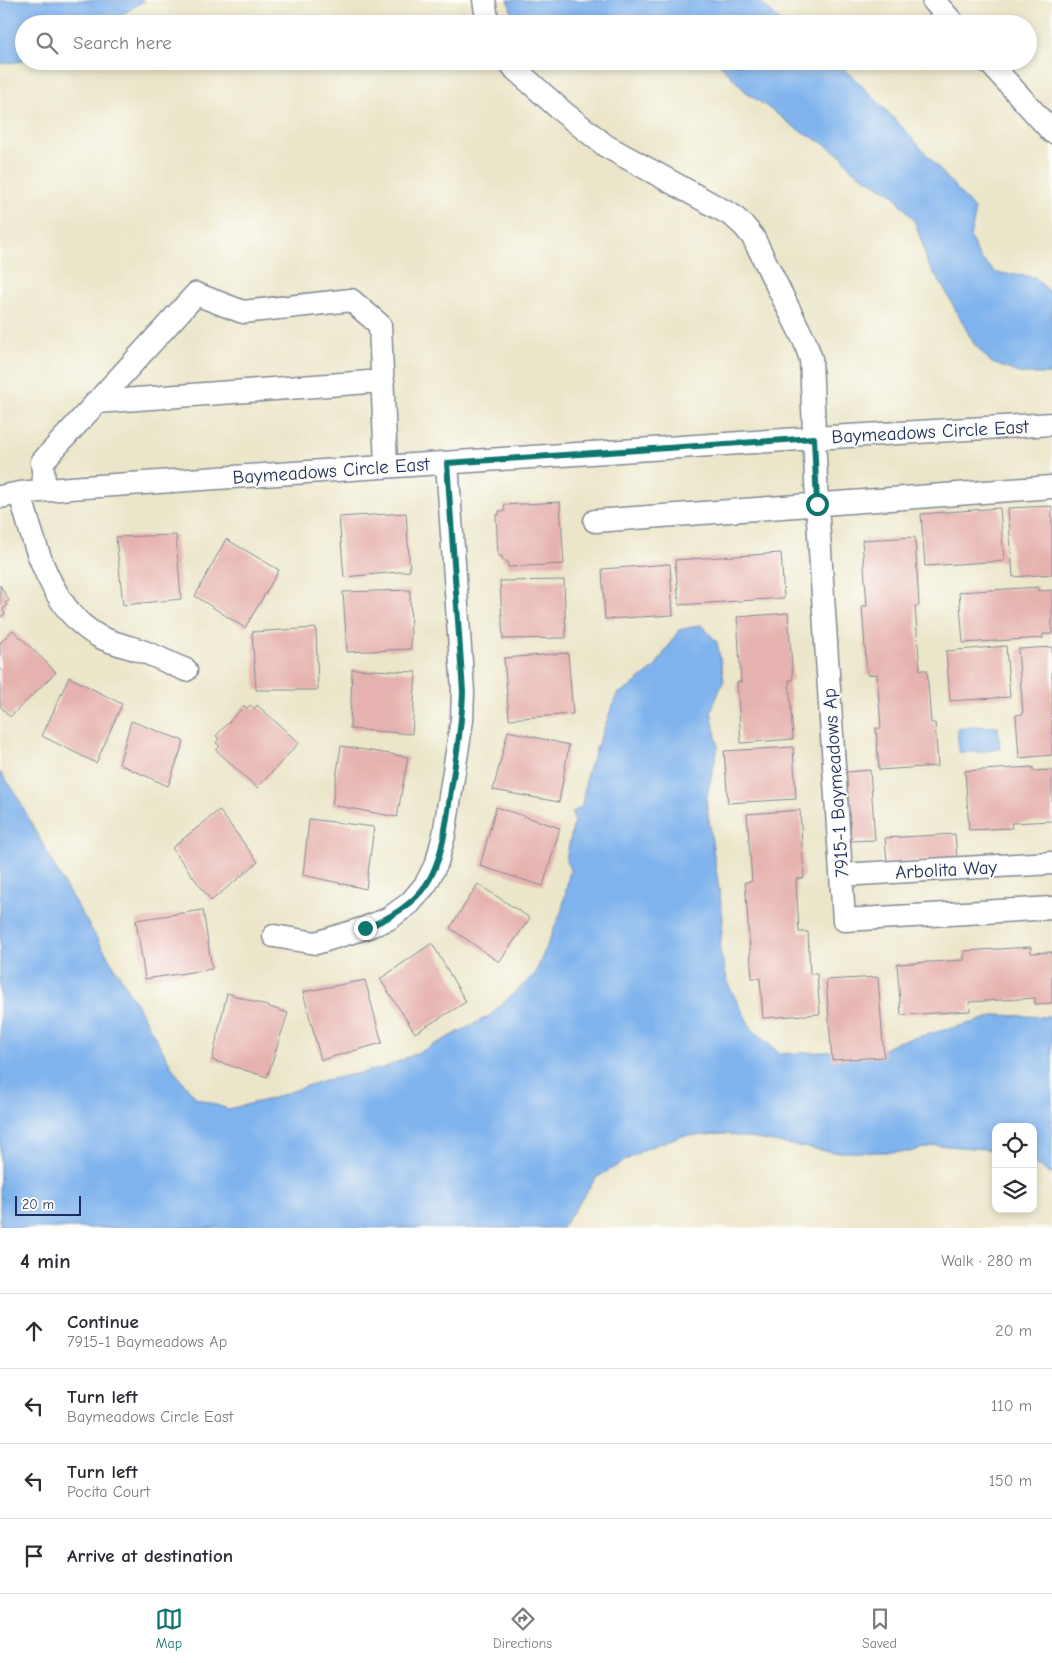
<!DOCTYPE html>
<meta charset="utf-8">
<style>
body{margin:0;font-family:"Comic Neue",sans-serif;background:#f7f7f7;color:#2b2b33}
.controls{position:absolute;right:15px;bottom:15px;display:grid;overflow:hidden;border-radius:10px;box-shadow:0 2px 8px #0003}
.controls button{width:45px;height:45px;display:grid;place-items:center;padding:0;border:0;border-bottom:1px solid #e1e1e2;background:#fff;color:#2b2b33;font:25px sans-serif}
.scale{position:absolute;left:15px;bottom:12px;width:66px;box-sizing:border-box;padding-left:5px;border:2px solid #1b2f5e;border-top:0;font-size:14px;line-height:18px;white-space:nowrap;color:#1b2f5e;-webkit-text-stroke:4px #fdfcf7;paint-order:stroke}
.stop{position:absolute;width:15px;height:15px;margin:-11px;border:4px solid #0f766e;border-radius:50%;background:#fff}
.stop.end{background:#0f766e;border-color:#fff;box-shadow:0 1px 5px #0008}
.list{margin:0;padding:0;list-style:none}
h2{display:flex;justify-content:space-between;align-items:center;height:65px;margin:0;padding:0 20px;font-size:21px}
h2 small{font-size:16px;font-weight:400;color:#7c7c81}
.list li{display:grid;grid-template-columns:32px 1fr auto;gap:15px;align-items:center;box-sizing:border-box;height:75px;padding:0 20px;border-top:1px solid #e1e1e2}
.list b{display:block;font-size:19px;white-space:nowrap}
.list p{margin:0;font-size:16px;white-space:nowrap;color:#7c7c81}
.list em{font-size:16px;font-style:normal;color:#7c7c81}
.icon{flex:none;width:28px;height:28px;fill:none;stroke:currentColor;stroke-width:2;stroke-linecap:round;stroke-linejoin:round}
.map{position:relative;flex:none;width:1052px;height:1228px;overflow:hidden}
.search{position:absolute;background:#fff;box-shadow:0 2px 8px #0003;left:15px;right:15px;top:15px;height:55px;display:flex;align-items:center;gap:12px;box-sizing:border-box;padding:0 18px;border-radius:28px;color:#7c7c81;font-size:19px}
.sheet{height:365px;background:#fff}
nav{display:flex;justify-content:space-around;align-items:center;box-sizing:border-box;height:70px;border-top:1px solid #e1e1e2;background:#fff;font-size:14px;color:#7c7c81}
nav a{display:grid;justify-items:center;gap:2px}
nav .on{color:#0f766e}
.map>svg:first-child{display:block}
</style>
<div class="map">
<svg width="1052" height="1228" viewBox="0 0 1052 1228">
<rect width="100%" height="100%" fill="#fdfcf7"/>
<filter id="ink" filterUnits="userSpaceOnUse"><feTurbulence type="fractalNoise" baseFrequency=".02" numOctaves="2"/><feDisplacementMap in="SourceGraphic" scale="10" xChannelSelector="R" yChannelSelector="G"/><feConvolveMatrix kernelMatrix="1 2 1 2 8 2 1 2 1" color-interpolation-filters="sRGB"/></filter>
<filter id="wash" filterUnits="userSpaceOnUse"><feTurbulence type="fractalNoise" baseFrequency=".0096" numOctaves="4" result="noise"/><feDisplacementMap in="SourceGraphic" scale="20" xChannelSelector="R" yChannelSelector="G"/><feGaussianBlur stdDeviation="1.12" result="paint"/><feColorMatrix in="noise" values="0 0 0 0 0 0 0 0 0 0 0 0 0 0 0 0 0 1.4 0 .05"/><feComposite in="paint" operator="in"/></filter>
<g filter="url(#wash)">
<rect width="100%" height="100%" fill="#ebe6c9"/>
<path fill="#7fb3ed" stroke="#4d71a6" d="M0 0H145L107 24H24V61L0 64Z
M508 0H759L783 24H680L674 19 657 20 607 19 602 24H517L513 17Z
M717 61H835C886 106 930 158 974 209V220L970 236 979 257 996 273 1035 277 1052 295V374H1022L992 363 974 344 944 288 928 265 923 245 914 220 893 194 852 170 842 156 821 142 797 129 780 116 746 92Z
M701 625 717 642 724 680 711 711 718 747 706 800 723 918 720 951 729 986 751 1028 780 1054 884 1049 898 1042 975 1022 997 1015 1052 1017V1175L1033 1163V1127H996V1150L936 1145 909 1152H832L726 1134 681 1136 645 1149 596 1178 562 1228H0V772L13 789 65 886 120 976 175 1072 196 1098 228 1109 270 1099 321 1081 384 1068 428 1048 489 1016 535 974 562 910 570 870 566 859 574 822 572 813 582 806 587 773 617 694 629 688 655 667 679 630Z
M978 726 998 727 1000 749 979 752H959L957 729Z"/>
<g id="blocks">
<path fill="#e6b2af" d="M560 502 564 564 508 567 507 561H503L502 556H498L496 515H499V511H505L504 505Z
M1052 506V574L1013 577 1008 508Z
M1000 508 1004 561 925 566 921 514Z
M406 513 410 571 344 577 339 517Z
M176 535 181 599 123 605 116 537Z
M915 537 919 606H915L920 670H927L931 723H935L938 766 879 770 876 728H881L877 674 867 675 862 606H867L862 540Z
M226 539 279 570 245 628 195 596Z
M781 553 784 598 679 605 675 560Z
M670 564 673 615 605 619 602 569Z
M564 580 566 638 503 639 500 581Z
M0 585 9 601 5 603 7 606 3 609 5 614 0 617Z
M1038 587V591L1052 590V634H1043V638L963 643 959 592Z
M410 590 411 649 347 652 343 592Z
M788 613 793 680H789L793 739 741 743 737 682H741L737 617Z
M316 628 318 690H256L252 632Z
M13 630 56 672 10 717 0 706V643Z
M1006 646 1010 697 950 701 946 651Z
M1052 647V755L1019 758 1016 715 1023 714 1018 649Z
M568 653 573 714 509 719 504 658Z
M352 669 416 672 412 734 350 729Z
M69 677 122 704 96 763 42 736Z
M250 705 254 709 257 705 299 743 257 788 216 750 220 746 216 743 219 739 216 736 244 706 247 708Z
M131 721 184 741 168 786 119 764Z
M508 731 569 745 559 802 493 790Z
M341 746 408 757 397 817 332 805Z
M793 747 796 799 728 803 724 751Z
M1033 767V771L1052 770V821L1011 823 1012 828 969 830 965 771Z
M870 770 875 840 851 841 846 772Z
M496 807 560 828 543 886 480 866Z
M219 810 258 862 211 901 172 848Z
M800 810 804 878 796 879 799 932H808L810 974H817L820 1014 763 1018 760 978H752L745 882 752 881 747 814Z
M309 819 374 827 366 889 303 875Z
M955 834 957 858 887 862 885 838Z
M478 884 530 918 499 962 450 928Z
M203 910 212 969 145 979 136 920Z
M432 943 466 1002 415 1033 380 979Z
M1031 947V953L1052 952V1003L1035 1004V998L969 1002 970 1011 901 1015 897 964 964 960V951Z
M878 977 884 1057 832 1060 826 980Z
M365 980 382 1043 321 1060 303 992Z
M227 993 288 1013 267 1077 212 1060Z"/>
</g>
</g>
<g filter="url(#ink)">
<use href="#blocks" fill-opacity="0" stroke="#838a94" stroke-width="1"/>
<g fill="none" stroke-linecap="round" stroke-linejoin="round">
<g stroke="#838a94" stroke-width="25">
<path id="minor" d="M484 0 488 24
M933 0 954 24
M509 61 515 69 563 112 606 146 733 216 744 226 753 237 805 342 811 359 817 504 844 920 1052 908
M988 61 1052 132
M96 402 383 381
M45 490 42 462 196 294 243 312 351 300 380 325 386 466
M20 493C33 541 51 612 100 637 114 644 132 647 147 653 160 658 173 665 186 670
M0 497 20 493 70 488 814 438 1052 424
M595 521 1052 487
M841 875 1052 863
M274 936 316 943 365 928 388 919 410 903 426 884 437 862 444 835 462 720 463 691 447 463"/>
</g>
<use href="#minor" stroke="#fff" stroke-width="22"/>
</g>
</g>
<g fill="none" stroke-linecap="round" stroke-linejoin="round" filter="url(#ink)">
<path stroke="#0f766e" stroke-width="6" d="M365 928C389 919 411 906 426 885 444 858 446 821 451 790 456 757 462 725 463 692L447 463 814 438 817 504"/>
</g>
<g text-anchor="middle" stroke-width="4" stroke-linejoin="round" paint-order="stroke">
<g font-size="19" fill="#1b2f5e" stroke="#fdfcf7">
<text transform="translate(930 431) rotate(-3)" y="7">Baymeadows Circle East</text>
<text transform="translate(331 470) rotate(-4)" y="7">Baymeadows Circle East</text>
<text transform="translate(835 783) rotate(-94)" y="7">7915-1 Baymeadows Ap</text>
<text transform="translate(946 869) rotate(-3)" y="7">Arbolita Way</text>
</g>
</g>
</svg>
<div class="controls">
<button><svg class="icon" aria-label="locate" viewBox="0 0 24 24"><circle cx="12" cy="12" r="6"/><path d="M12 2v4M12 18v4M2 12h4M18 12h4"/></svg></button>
<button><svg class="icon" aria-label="layers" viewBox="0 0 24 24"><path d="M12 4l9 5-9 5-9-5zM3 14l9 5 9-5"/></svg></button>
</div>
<div class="scale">20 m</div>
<div class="stop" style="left:817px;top:504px"></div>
<div class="stop end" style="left:365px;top:928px"></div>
<div class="search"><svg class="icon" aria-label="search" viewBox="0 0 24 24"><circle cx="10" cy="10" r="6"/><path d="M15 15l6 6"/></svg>Search here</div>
</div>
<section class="sheet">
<h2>4 min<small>Walk · 280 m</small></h2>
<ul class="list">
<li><svg class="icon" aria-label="ahead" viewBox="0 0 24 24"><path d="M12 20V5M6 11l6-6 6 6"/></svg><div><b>Continue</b><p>7915-1 Baymeadows Ap</p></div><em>20 m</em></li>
<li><svg class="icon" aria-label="left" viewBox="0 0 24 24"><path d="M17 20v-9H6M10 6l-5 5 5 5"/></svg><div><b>Turn left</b><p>Baymeadows Circle East</p></div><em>110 m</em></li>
<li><svg class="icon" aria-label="left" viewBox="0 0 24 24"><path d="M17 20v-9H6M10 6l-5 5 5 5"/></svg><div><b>Turn left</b><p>Pocita Court</p></div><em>150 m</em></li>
<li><svg class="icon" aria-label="arrive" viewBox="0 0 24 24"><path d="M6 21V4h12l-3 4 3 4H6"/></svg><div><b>Arrive at destination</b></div></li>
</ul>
</section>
<nav>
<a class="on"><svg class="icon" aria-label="map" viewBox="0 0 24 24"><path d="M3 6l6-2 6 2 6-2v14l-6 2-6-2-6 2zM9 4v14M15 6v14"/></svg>Map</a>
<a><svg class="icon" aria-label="directions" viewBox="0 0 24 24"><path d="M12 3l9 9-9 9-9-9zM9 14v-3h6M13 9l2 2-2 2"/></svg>Directions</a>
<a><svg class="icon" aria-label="saved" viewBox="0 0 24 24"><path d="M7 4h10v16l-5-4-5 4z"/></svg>Saved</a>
</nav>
